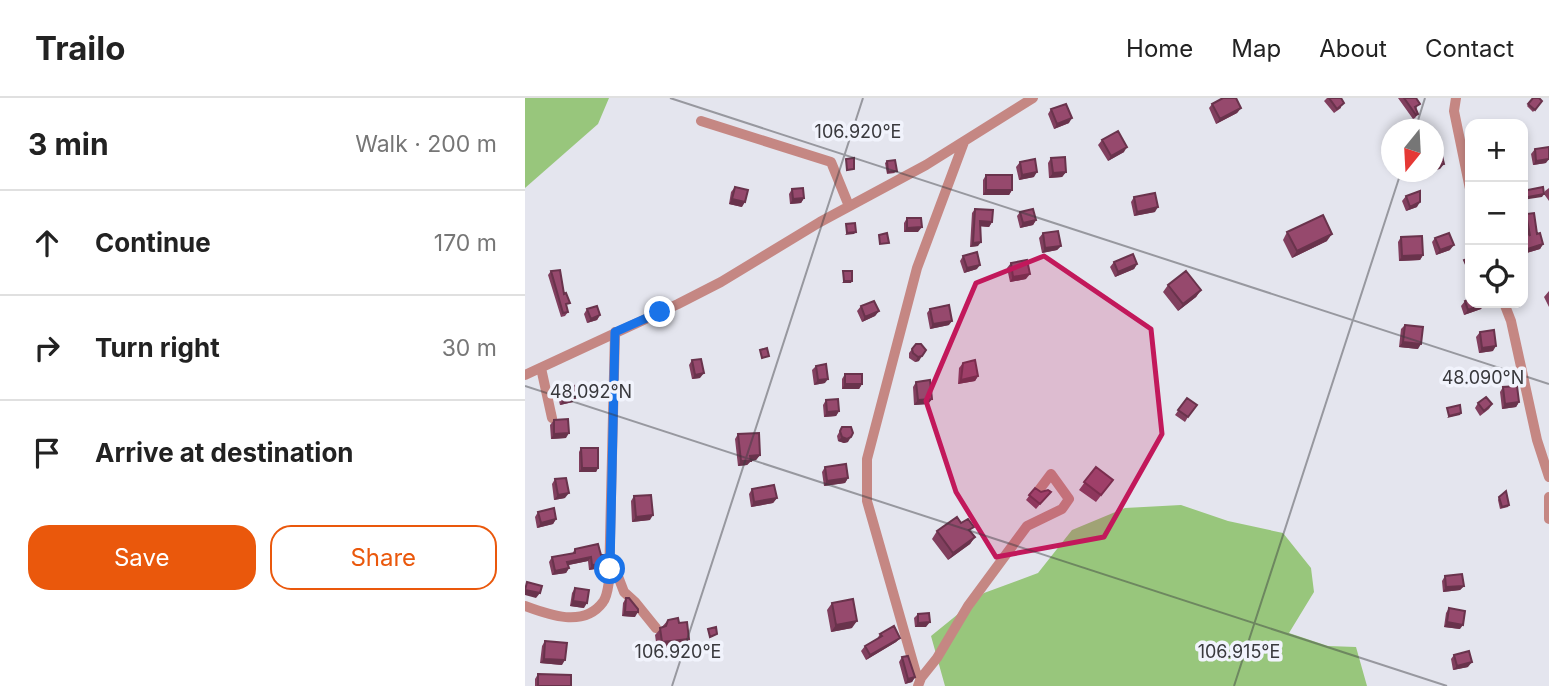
<!DOCTYPE html>
<meta charset="utf-8">
<style>
body{margin:0;font-family:Inter,sans-serif;background:#f6f6f6;color:#222}
.controls{position:absolute;right:21px;top:21px;display:grid;overflow:hidden;border-radius:14px;box-shadow:0 4px 10px #0003}
.controls button{width:63px;height:63px;display:grid;place-items:center;padding:0;border:0;border-bottom:2px solid #e0e0e0;background:#fff;color:#222;font:35px sans-serif}
.compass{position:absolute;left:856px;top:21px;width:63px;height:63px;border-radius:50%;background:#fff;box-shadow:0 4px 10px #0003;rotate:198deg}
.stop{position:absolute;width:21px;height:21px;margin:-16px;border:5px solid #1a73e8;border-radius:50%;background:#fff}
.stop.end{background:#1a73e8;border-color:#fff;box-shadow:0 2px 7px #0008}
.list{margin:0;padding:0;list-style:none}
h2{display:flex;justify-content:space-between;align-items:center;height:91px;margin:0;padding:0 28px;font-size:30px}
h2 small{font-size:23px;font-weight:400;color:#767676}
.list li{display:grid;grid-template-columns:46px 1fr auto;gap:21px;align-items:center;box-sizing:border-box;height:105px;padding:0 28px;border-top:2px solid #e0e0e0}
.list b{display:block;font-size:26px;white-space:nowrap}
.list em{font-size:23px;font-style:normal;color:#767676}
.actions{display:flex;gap:14px;padding:21px 28px}
.actions a{flex:1;padding:16px 0;border:2px solid #ea580c;border-radius:21px;text-align:center;font-size:24px;color:#ea580c}
.actions .main{background:#ea580c;color:#fff}
.icon{flex:none;width:38px;height:38px;fill:none;stroke:currentColor;stroke-width:2;stroke-linecap:round;stroke-linejoin:round}
.map{position:relative;flex:none;width:1024px;height:588px;overflow:hidden}
header{display:flex;align-items:center;gap:42px;box-sizing:border-box;height:98px;padding:0 35px;background:#fff;border-bottom:2px solid #e0e0e0}
header strong{font-size:33px}
nav{display:flex;gap:38px;margin-inline-start:auto;font-size:24px}
main{display:flex}
aside{flex:1;background:#fff}
.map>svg:first-child{display:block}
</style>
<header>
<strong>Trailo</strong>
<nav><a>Home</a><a>Map</a><a>About</a><a>Contact</a></nav>
</header>
<main>
<aside>
<h2>3 min<small>Walk · 200 m</small></h2>
<ul class="list">
<li><svg class="icon" aria-label="ahead" viewBox="0 0 24 24"><path d="M12 20V5M6 11l6-6 6 6"/></svg><div><b>Continue</b></div><em>170 m</em></li>
<li><svg class="icon" aria-label="right" viewBox="0 0 24 24"><path d="M7 20v-9h11M14 6l5 5-5 5"/></svg><div><b>Turn right</b></div><em>30 m</em></li>
<li><svg class="icon" aria-label="arrive" viewBox="0 0 24 24"><path d="M6 21V4h12l-3 4 3 4H6"/></svg><div><b>Arrive at destination</b></div></li>
</ul>
<div class="actions"><a class="main">Save</a><a>Share</a></div>
</aside>
<div class="map">
<svg width="1024" height="588" viewBox="0 0 1024 588">
<rect width="100%" height="100%" fill="#e4e5ee"/>
<path fill="#98c67c" d="M0 0H84L73 26 0 90Z
M656 407 703 423 758 435 786 470 789 494 764 535 803 548 831 549 842 588H420L406 538 459 495 513 475 547 432 600 410Z"/>
<g fill="none" stroke-linecap="round" stroke-linejoin="round">
<path stroke="#c58783" stroke-width="10" d="M931 0 929 13 945 91
M176 23 306 64 324 108
M979 205 986 223 1012 342 1024 379
M16 270 27 320
M0 277 153 206 196 184 295 124 401 67 508 0
M1024 399V421
M84 471 91 473 99 494 110 504 131 530
M0 508C24 517 59 530 78 504 82 499 83 490 84 483L90 234
M396 580 412 560 443 508 502 428 537 411 544 401 526 376 514 392
M393 588 396 580 391 575 342 403V361L392 170 439 44"/>
</g>
<path fill="#813f5e" d="M802 0H816V10L809 15 799 3Z
M873 0H887L892 10 891 11 893 16 890 20 888 21Z
M1008 0 1017 3 1008 14 1002 8Z
M687 6 716 10 712 15 691 26 684 10Z
M526 11 544 25 529 31 523 16Z
M577 42 599 54 583 63 573 47Z
M1010 51 1021 65 1008 67 1006 56Z
M526 60 541 74 537 79 524 80 523 65Z
M362 63 370 75 362 76 360 65Z
M495 64 509 79 494 82 491 69Z
M461 77 487 92 484 97H458V82Z
M210 89 217 109 204 106 206 94Z
M1024 90V103L1019 96 1017 99 1020 93Z
M267 91 279 100 276 105 265 106 264 96Z
M881 98 892 109 881 113 877 103Z
M609 99 630 114 609 118 606 104Z
M450 111 467 124 464 129 455 128 453 148 445 149 447 115Z
M495 114 511 122 508 127 495 130 492 118Z
M1001 116 1018 146 1015 151 998 156V120Z
M382 120 393 134H379V125Z
M762 134 802 143 767 160 758 142Z
M518 135 536 148 532 152 517 155 514 140Z
M876 139 898 157 895 162 874 163 873 144Z
M910 140 925 152 911 157 907 144Z
M438 158 452 171 439 175 435 163Z
M589 164 612 166 609 171 590 179 585 169Z
M486 165 501 181 485 184 482 170Z
M26 173 42 209 43 214 40 218 36 219 23 177Z
M643 187 676 192 671 199 653 213 638 194Z
M1024 193V209L1019 199Z
M940 203 959 206 956 211 939 217 936 208Z
M336 208 354 213 350 218 337 224 332 213Z
M62 211 75 217 72 222 62 225 59 216Z
M405 211 424 227 405 231 402 215Z
M880 227 893 251 874 249 876 231Z
M955 234 968 253 954 255 951 239Z
M391 246 394 263 390 264 384 260V255Z
M167 262 175 280 167 281 164 267Z
M438 265 453 278 450 283 433 286 434 270Z
M291 268 300 285 289 287 287 272Z
M320 276 337 286 334 291H317V281Z
M391 284 407 301 403 306 389 307 388 289Z
M978 289 994 304 991 309 977 311 975 294Z
M35 291 48 304 35 307 32 296Z
M662 300 663 319 660 324 650 317Z
M301 302 314 313 311 318 299 319 298 307Z
M953 305 967 306 964 311 955 318 950 310Z
M29 322 41 340 26 341 25 327Z
M317 329 323 344 319 345 313 343 312 338Z
M213 336 235 357 231 362 226 363 222 367 213 368 210 341Z
M56 350 73 370 71 374H54V354Z
M300 369 323 380 320 385 299 388 297 374Z
M571 369 588 382 571 404 554 392Z
M30 381 40 400 29 402 27 386Z
M510 390 522 398 511 411 501 402Z
M227 391 252 400 248 405 226 409 224 396Z
M109 398 125 422 107 424 106 403Z
M974 399 984 407 983 409 975 411 973 402Z
M13 414 31 421 28 426 12 430 10 419Z
M436 425 445 433 450 439 445 446 423 462 407 441 412 433Z
M73 446 76 470 64 472 63 463 43 467 44 470 41 475 27 477 24 464 27 459 47 456 50 451Z
M920 478 939 488 935 492 918 494 917 483Z
M50 490 59 510 45 508 47 495Z
M101 500 110 519 97 518 98 505Z
M307 505 327 530 306 534 302 512Z
M924 510 935 531 919 529 921 515Z
M393 516 401 529H390L389 520Z
M143 522 154 525 164 541 159 548 132 551 130 537Z
M355 536 375 540 371 544 341 562 336 553 340 548 352 541Z
M20 543 37 567 15 565 17 548Z
M929 557 943 569 928 572 926 561Z
M377 559 390 579 387 584 380 586 374 564Z
M13 576 46 588H10V581Z"/>
<path fill="#69334c" d="M716 10 712 15 691 26 695 21Z
M547 20 544 25 529 31 532 26Z
M602 49 599 54 583 63 586 58Z
M1024 61 1021 65 1008 67 1011 63Z
M919 66 915 71 908 73V68Z
M512 74 509 79 494 82 497 77Z
M541 74 537 79 524 80 528 75Z
M461 92H487L484 97H458Z
M1019 96 1017 99 998 102V100Z
M279 100 276 105 265 106 268 101Z
M207 101 220 104 217 109 204 106Z
M895 104 892 109 881 113 885 109Z
M633 109 630 114 609 118 612 114Z
M511 122 508 127 495 130 498 125Z
M455 123 467 124 464 129 452 128Z
M397 129 393 134H379L382 130Z
M331 134 329 136 320 137 322 135Z
M807 136 802 143 767 160 772 153Z
M456 144 453 148 445 149 448 145Z
M1018 146 1015 151 998 156 999 152Z
M929 147 925 152 911 157 915 152Z
M536 148 532 152 517 155 520 150Z
M898 157 895 162 874 163 877 158Z
M612 166 609 171 590 179 593 174Z
M455 167 452 171 439 175 442 170Z
M505 176 501 181 485 184 488 179Z
M319 183H327L326 185H317Z
M676 192 671 199 653 213 658 206Z
M959 206 956 211 939 217 943 212Z
M354 213 350 218 337 224 340 219Z
M75 217 72 222 62 225 66 221Z
M427 223 424 227 405 231 408 226Z
M878 244 896 246 893 251 874 249Z
M971 248 968 253 954 255 957 250Z
M397 258 394 263 390 264 393 259Z
M179 275 175 280 167 281 170 277Z
M453 278 450 283 433 286 436 282Z
M303 281 300 285 289 287 293 282Z
M320 286H337L334 291H317Z
M51 300 48 304 35 307 38 303Z
M407 301 403 306 389 307 393 302Z
M994 304 991 309 977 311 980 306Z
M314 313 311 318 299 319 302 314Z
M936 315 935 317 922 320 924 318Z
M44 335 41 340 26 341 29 336Z
M317 339H326L323 344 319 345 313 343Z
M235 357 231 362 226 363 222 367 213 368 216 363 225 358Z
M57 370H73L71 374H54Z
M323 380 320 385 299 388 302 383Z
M44 395 40 400 29 402 33 397Z
M252 400 248 405 226 409 229 404Z
M128 417 125 422 107 424 111 419Z
M31 421 28 426 12 430 16 425Z
M450 439 445 446 423 462 428 455Z
M66 459 63 463 39 468 42 464Z
M79 466 76 470 64 472 67 467Z
M44 470 41 475 27 477 30 473Z
M939 488 935 492 918 494 921 489Z
M0 492 15 495 11 500 0 497Z
M48 503 62 505 59 510 45 508Z
M100 514H113L110 519 97 518Z
M332 523 327 530 306 534 311 527Z
M405 524 401 529H390L393 525Z
M922 524 938 527 935 531 919 529Z
M375 540 371 544 341 562 345 557Z
M164 541 159 548 132 551 137 544Z
M19 561 40 562 37 567 15 565Z
M947 564 943 569 928 572 932 568Z
M390 579 387 584 380 586 383 581Z"/>
<path fill="#96496d" stroke="#69334c" stroke-width="2" d="M698 0H711L716 10 695 21 687 6Z
M804 0H816L819 5 812 11Z
M879 0H891L895 6 890 9 893 16 891 17Z
M1008 0H1014L1017 3 1010 12 1003 6Z
M541 6 547 20 532 26 526 11Z
M593 33 602 49 586 58 577 42Z
M1024 49V61L1011 63 1010 51Z
M916 54 919 66 908 68V55Z
M540 59 541 74 528 75 526 60Z
M329 60V71L322 72 321 61Z
M510 61 512 74 497 77 495 64Z
M370 62 372 73 363 74 362 63Z
M461 77H487V92H461Z
M210 89 223 92 220 104 207 101Z
M1018 89 1019 96 998 100V93Z
M278 90 279 100 268 101 267 91Z
M895 93V104L885 109 881 98Z
M630 95 633 109 612 114 609 99Z
M450 111 468 112 467 124 455 123 456 144 448 145Z
M508 111 511 122 498 125 495 114Z
M1009 115 1012 136 1015 135 1018 146 999 152 998 126 1005 138 1001 116Z
M798 117 807 136 772 153 762 134Z
M382 120H396L397 129 382 130Z
M330 125 331 134 322 135 321 126Z
M533 133 536 148 520 150 518 135Z
M362 135 364 145 355 146 354 137Z
M924 135 929 147 915 152 910 140Z
M897 138 898 157 877 158 876 139Z
M452 154 455 167 442 170 438 158Z
M608 156 612 166 593 174 589 164Z
M945 160V168L942 169 939 162Z
M502 162 505 176 488 179 486 165Z
M35 172 39 196 41 195 45 205 41 206 43 214 38 215 26 173Z
M318 173H327V183H319Z
M661 173 676 192 658 206 643 187Z
M945 201V205H959V206L943 212 940 203Z
M349 203 354 213 340 219 336 208Z
M424 207 427 223 408 226 405 211Z
M72 208 75 217 66 221 62 211Z
M880 227 898 229 896 246 878 244Z
M969 232 971 248 957 250 955 234Z
M391 246H396L401 252 397 258 393 259 388 255 387 251Z
M242 250 244 258 237 260 235 252Z
M176 261 179 275 170 277 167 262Z
M450 262 453 278 436 282 438 265Z
M301 266 303 281 293 282 291 268Z
M320 276H337V286H320Z
M405 282 407 301 393 302 391 284Z
M49 288 51 300 38 303 35 291Z
M992 288 994 304 980 306 978 289Z
M961 299 967 306 959 313 953 305Z
M662 300 672 307 663 319 653 312Z
M313 301 314 313 302 314 301 302Z
M935 307 936 315 924 318 922 310Z
M43 321 44 335 29 336V322Z
M317 329H326L328 335 326 339 322 341 317 339 315 333Z
M234 335 235 357 225 358 226 363H216L213 336Z
M56 350H73V370H57Z
M321 366 323 380 302 383 300 369Z
M571 369 588 382 576 397 559 384Z
M41 380 44 395 33 397 30 381Z
M249 387 252 400 229 404 227 391Z
M510 390 516 394 523 392 526 394 515 406 504 397Z
M981 393 984 407 977 409 974 399Z
M126 397 128 417 111 419 109 398Z
M29 410 31 421 16 425 13 414Z
M432 419 436 425 443 421 449 429 444 432 450 439 428 455 412 433Z
M73 446 76 457H80L79 466 67 467 66 459 42 464 44 470 30 473 27 459 50 455V451Z
M937 476 939 488 921 489 920 478Z
M2 484 17 488 15 495 0 492Z
M50 490 64 492 62 505 48 503Z
M101 500H104L113 511V514H100Z
M328 501 332 523 311 527 307 505Z
M924 510 940 513 938 527 922 524Z
M404 515 405 524 393 525V516Z
M153 520 154 525 162 524 164 541 137 544 135 530 141 528 143 522Z
M369 528 375 540 345 557 340 548 357 538 355 536Z
M191 529 192 536 185 539 183 531Z
M20 543 42 545 40 562 19 561Z
M944 553 947 564 932 568 929 557Z
M383 558 390 579 383 581 377 559Z
M13 576 46 577V588H13Z"/>
<g fill="none" stroke-linecap="round" stroke-linejoin="round">
<path stroke="#1a73e8" stroke-width="9" d="M85 471 90 234 135 214"/>
</g>
<path fill="#c2185b" fill-opacity="0.2" stroke="#c2185b" stroke-width="5" stroke-linejoin="round" d="M519 158 626 231 637 336 579 439 471 459 431 394 401 303 451 185Z"/>
<path fill="none" stroke="#39393d" stroke-width="2" stroke-opacity="0.45" d="M145 0 1024 286M890 32 900 0M0 288 922 588M147 588 338 0M709 588 876 74"/>
<g font-size="18" text-anchor="middle" fill="#39393d" stroke="#f1f3fc" stroke-width="7" stroke-linejoin="round" paint-order="stroke">
<text x="333" y="40">106.920°E</text>
<text x="958" y="286">48.090°N</text>
<text x="66" y="300">48.092°N</text>
<text x="153" y="560">106.920°E</text>
<text x="714" y="560">106.915°E</text>
</g>
</svg>
<div class="controls">
<button>+</button>
<button>−</button>
<button><svg class="icon" aria-label="locate" viewBox="0 0 24 24"><circle cx="12" cy="12" r="6"/><path d="M12 2v4M12 18v4M2 12h4M18 12h4"/></svg></button>
</div>
<svg class="compass" viewBox="-18 -18 36 36"><path d="M0-13l5 13h-10z" fill="#e53935"/><path d="M0 13l5-13h-10z" fill="#767676"/></svg>
<div class="stop" style="left:85px;top:471px"></div>
<div class="stop end" style="left:135px;top:214px"></div>
</div>
</main>
